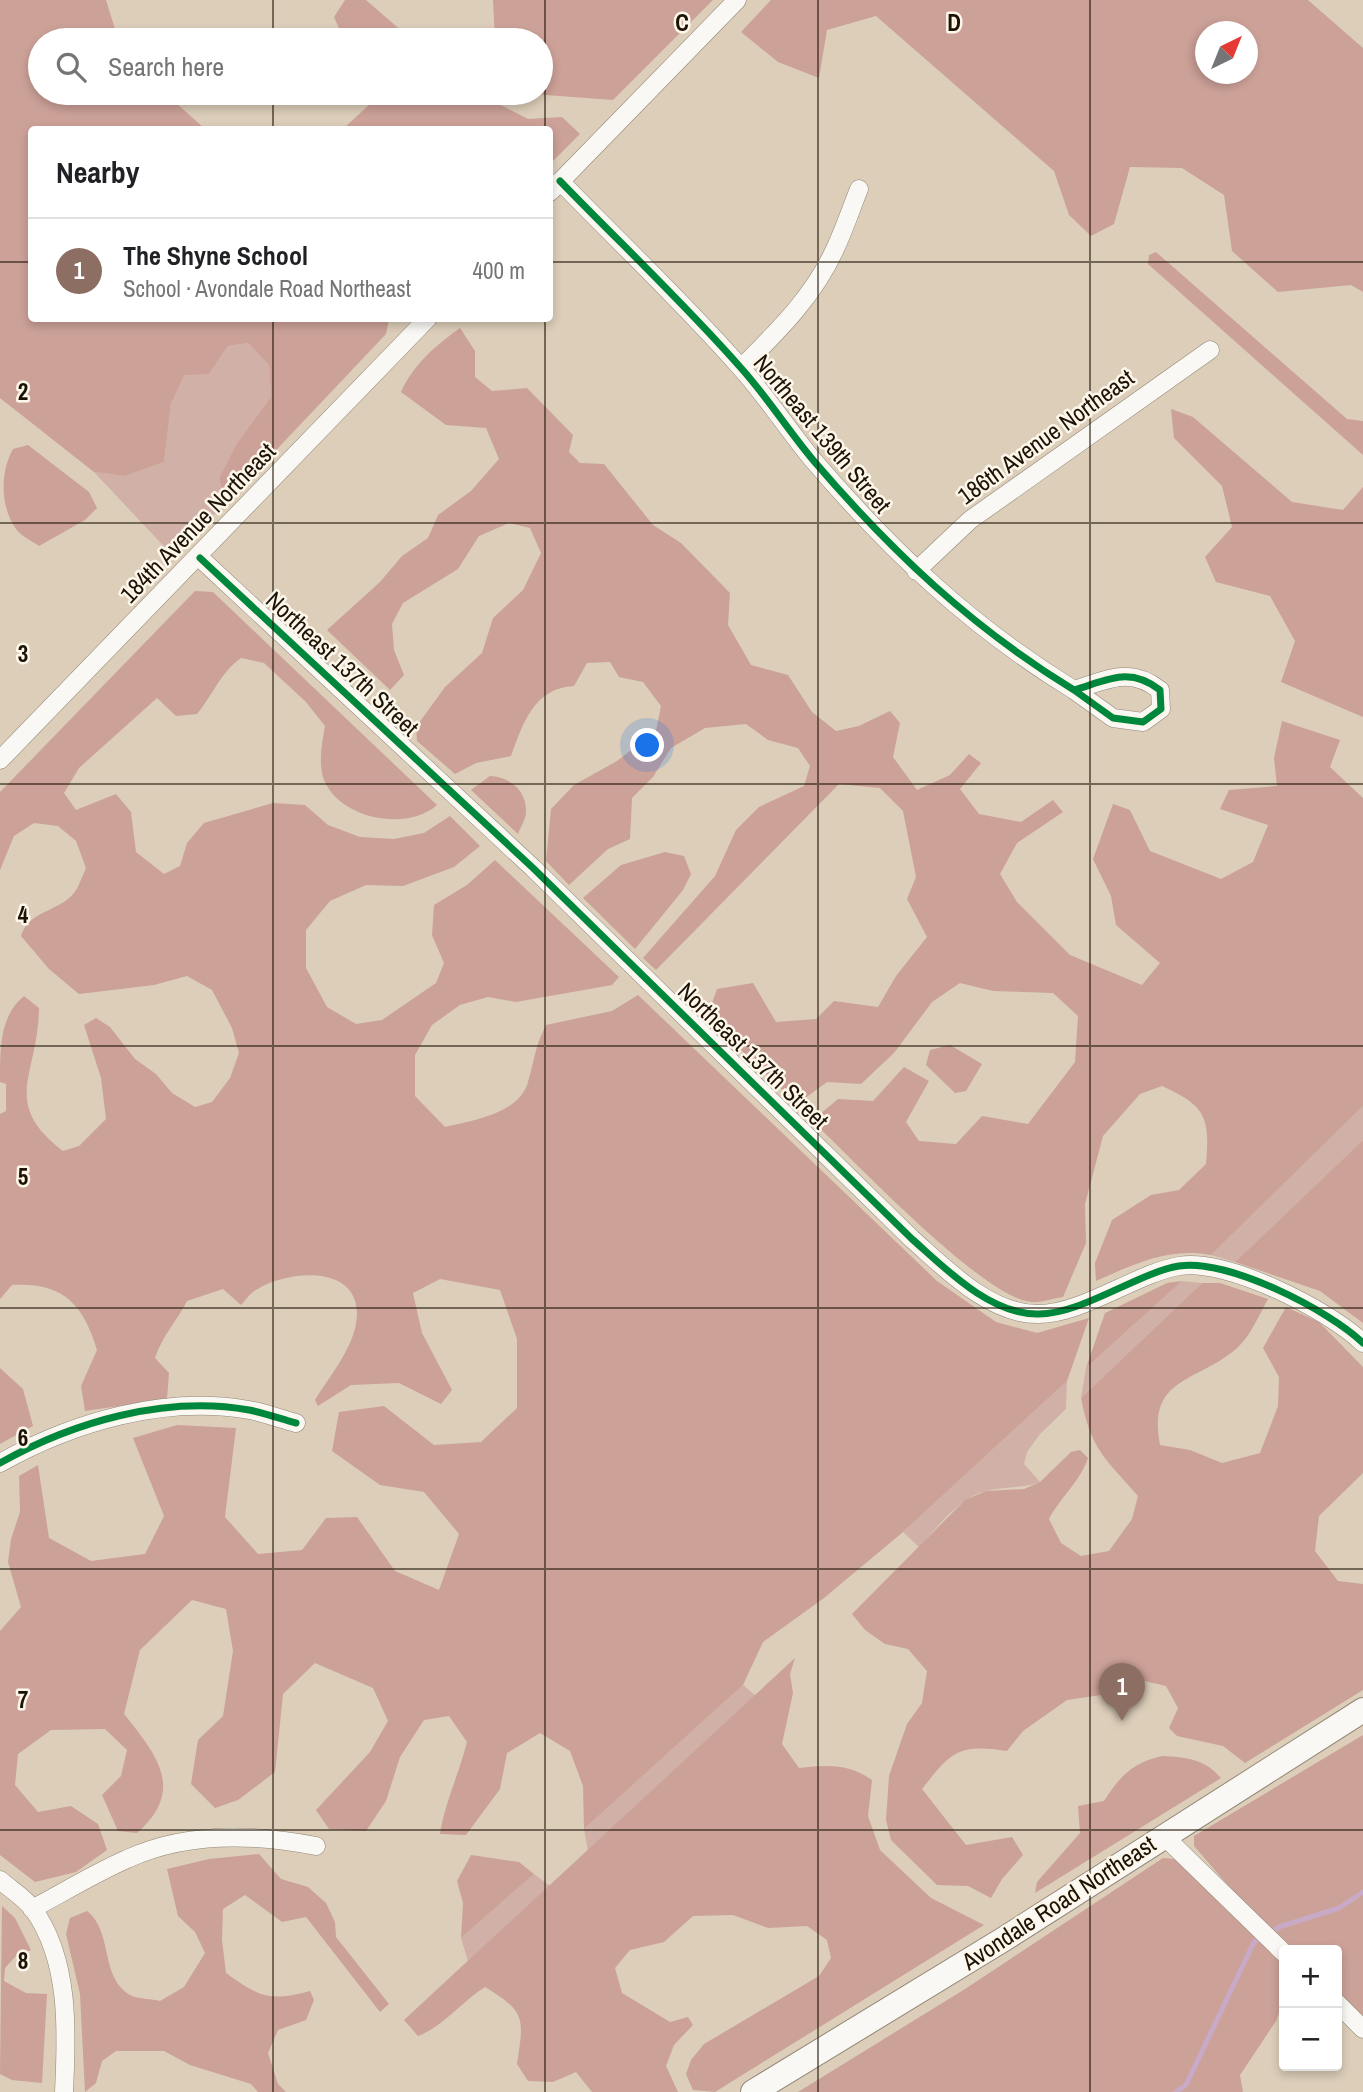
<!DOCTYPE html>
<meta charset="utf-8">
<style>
body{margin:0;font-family:"Archivo Narrow",sans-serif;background:#f2f2f2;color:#202124}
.controls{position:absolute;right:21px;bottom:21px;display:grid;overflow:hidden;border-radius:7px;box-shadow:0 4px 10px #0003}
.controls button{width:63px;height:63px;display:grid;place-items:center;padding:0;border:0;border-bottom:2px solid #e0e0e0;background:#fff;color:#202124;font:35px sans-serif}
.compass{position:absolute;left:1195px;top:21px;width:63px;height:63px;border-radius:50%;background:#fff;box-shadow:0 4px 10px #0003;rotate:43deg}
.you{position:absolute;left:648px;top:746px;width:24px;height:24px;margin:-18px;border:5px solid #fff;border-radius:50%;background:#1a73e8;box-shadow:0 0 0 10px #1a73e833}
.badge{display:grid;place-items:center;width:46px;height:46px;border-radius:50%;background:#5f5444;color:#fff;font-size:23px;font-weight:700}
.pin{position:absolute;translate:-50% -58px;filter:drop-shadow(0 2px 4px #0008)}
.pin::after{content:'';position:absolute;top:37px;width:24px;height:21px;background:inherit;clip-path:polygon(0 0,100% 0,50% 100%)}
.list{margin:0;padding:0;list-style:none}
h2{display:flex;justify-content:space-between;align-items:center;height:91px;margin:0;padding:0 28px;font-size:30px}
h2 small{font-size:23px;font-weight:400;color:#757577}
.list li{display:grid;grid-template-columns:46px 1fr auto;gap:21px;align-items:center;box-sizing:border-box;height:105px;padding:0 28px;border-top:2px solid #e0e0e0}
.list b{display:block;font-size:26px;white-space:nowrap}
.list p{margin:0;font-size:23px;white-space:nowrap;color:#757577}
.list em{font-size:23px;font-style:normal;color:#757577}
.icon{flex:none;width:38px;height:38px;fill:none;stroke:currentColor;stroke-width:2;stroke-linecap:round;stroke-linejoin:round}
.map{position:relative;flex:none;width:1363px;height:2092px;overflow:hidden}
.search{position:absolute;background:#fff;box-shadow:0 4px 10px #0003;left:28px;top:28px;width:525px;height:77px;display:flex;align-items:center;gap:18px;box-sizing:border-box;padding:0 24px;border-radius:38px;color:#757577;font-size:26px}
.panel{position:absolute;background:#fff;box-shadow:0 4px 10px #0003;left:28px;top:126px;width:525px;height:196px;border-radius:7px}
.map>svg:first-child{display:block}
</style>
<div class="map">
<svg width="1363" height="2092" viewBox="0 0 1363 2092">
<rect width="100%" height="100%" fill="#dcceb9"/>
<path fill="#d0b0a7" d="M248 343 269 365 271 397 237 443 219 478 226 503 173 556 94 472 125 476 164 462 171 404 184 374H209L228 346Z
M1363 1106V1140L1235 1262 1211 1255Z
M1182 1281 1202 1283 1081 1398 1086 1368Z
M1067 1381 1066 1409 1040 1434 1027 1452 1024 1464 1040 1482C1022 1489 1005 1486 986 1491 959 1497 938 1527 919 1547L903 1532Z
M743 1685 756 1696 588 1851 584 1829Z
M534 1874 550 1886 468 1961 461 1938Z"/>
<path fill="#cca198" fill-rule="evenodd" d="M0 0H106L115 29 122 40H40V93H165L205 129 32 130V318L389 319 386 334 226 503 219 478 237 443 271 397 269 365 248 343 228 346 209 374 184 375 171 404 164 462 125 476 94 472 0 398Z
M345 0H366L412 40H344L334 17Z
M493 0H713L613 100 519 93H541V40H495Z
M771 0H1308L1363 48V292L1351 285 1278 292 1232 251 1224 195 1182 168 1130 167 1114 224 1091 236 1069 215 1054 171 876 16 827 30 819 78 778 62 741 32ZM1206 32H1248V74H1206Z
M367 93H477L528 119 562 117 580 134 550 164V130L343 129 371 103Z
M1156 252 1347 419 1363 421V455L1148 264 1149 255Z
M460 328 475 351V377L492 391 527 388 573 435 569 452 580 463 604 464 653 525 681 543 730 593 728 625 751 665 788 675 812 712 836 731 859 726 890 711 900 723 893 757 917 790 950 775 969 754 981 763 960 789 979 814 1021 822 1053 800 1063 812 1017 843 1000 874 1017 902 1070 955 1142 985 1160 963 1116 925 1111 896 1093 859 1113 804 1130 810 1150 851 1221 879 1253 862 1268 825 1220 809 1229 790 1277 786 1274 758 1282 721 1340 740 1330 767 1363 798V1106L1211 1255C1169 1247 1134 1264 1096 1281L1095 1263 1112 1220 1151 1195 1179 1190 1206 1164C1210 1117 1206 1106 1162 1086L1140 1094 1103 1136 1085 1204 1086 1243 1063 1297C1054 1298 1041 1303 1031 1302 982 1297 853 1159 812 1121L838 1099 873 1101 904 1067 929 1081 906 1122 919 1141 956 1144 982 1116 1028 1124 1075 1062 1078 1016 1053 993 993 991 960 983 932 1002 894 1053 861 1084 827 1082 797 1104 707 1017 717 989 753 983 776 1022 816 1019 834 1001 878 1007 896 976 927 937 907 899 916 877 903 811 880 788 839 784 656 970 643 958 715 876 736 830 759 807 804 786 810 766 798 748 768 740 746 724 705 728 671 748 653 777 632 798 630 839 608 849 569 885 546 861 551 809 574 785 617 761 656 731 661 706 643 682 619 677 610 662 587 663 574 686C534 688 523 723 511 756L476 763 455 774 417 741 416 727 445 687 482 653 493 618 523 590 541 553 530 528 509 523 479 536 458 569 403 603 392 624 394 650 404 675 390 690 327 630 380 582 402 556 428 538 438 515 471 491 499 459 486 428 446 425 401 392C413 365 436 345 460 328Z
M1171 409 1193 417 1292 502 1343 510 1363 487V717L1281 682 1295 641 1270 596 1216 582 1205 557 1232 527 1222 486 1174 438Z
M28 445 89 492 97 508 85 520 39 546C32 541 21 536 16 529 0 507 0 472 13 449Z
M195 591 213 592 437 805C407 832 340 819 324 780 318 764 322 742 325 726L306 702 264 663 241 658C220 673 213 695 197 714L176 716 157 698 79 768 64 793 76 810 116 794 131 812 136 852 164 874 180 866 187 843 204 823 273 803 305 805 328 825 360 837 394 839 424 833 450 816 480 846 454 867 403 886 366 885 330 901 306 930V968L327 1007 356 1024 382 1020 436 983 444 963 432 935 434 905 467 885 495 860 619 977 612 985 516 1002 488 997 460 1005 432 1025 415 1055V1096L445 1127C473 1120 519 1114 528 1082 535 1059 534 1049 546 1025L612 1011 638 995 937 1281 996 1322 1037 1333 1089 1318 1067 1381 903 1532 824 1598 763 1642 743 1685 584 1829 583 1786 570 1751 540 1733 507 1753 500 1789 466 1835 440 1834C445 1802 459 1774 467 1742L449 1716 424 1720 400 1757 386 1801 366 1831 329 1829 316 1810 370 1752 388 1721 373 1688 315 1663 283 1694 275 1772 238 1800 215 1808 191 1784 198 1740 223 1716 233 1651 226 1609 192 1600 140 1650 124 1714C157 1755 186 1790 137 1833L118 1831 102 1795 121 1776 127 1750 105 1729 51 1730 18 1754 15 1785 38 1812 71 1806 98 1824 107 1850 76 1872 35 1882 0 1855V1631L21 1607 8 1562 11 1539 20 1512 19 1476 38 1465 49 1538 91 1561 145 1554 164 1516 133 1438 177 1425 236 1428 225 1517 258 1554 302 1550 326 1518 357 1517 395 1571 439 1590 459 1534 424 1492 380 1485 332 1451 339 1412 384 1406 434 1445 481 1442 517 1408V1339L500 1290 440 1279 413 1293 422 1333 452 1390 441 1404 399 1383 351 1385 318 1406 315 1400C331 1374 357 1344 357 1313 356 1263 285 1271 256 1290 250 1293 246 1300 241 1305L223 1289 187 1301C177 1321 162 1336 155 1358L169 1373 167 1399 85 1411 81 1386 97 1350C83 1303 62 1282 12 1285L0 1299V1114L6 1111V1084L0 1082C0 1046 0 1016 24 996L39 1008C38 1077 0 1102 63 1151L79 1146 106 1119 101 1078 84 1025 96 1018 110 1027 135 1059 156 1074 172 1093 195 1107 212 1102 230 1078 239 1053 232 1028 212 990 187 976 154 985 79 994 49 969 21 936C29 910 57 913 74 893 79 887 82 876 86 868L76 841 58 826 34 823 14 836 0 870V792Z
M490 776C509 777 527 790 526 812 526 819 520 828 518 834L471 790Z
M665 852 684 856 691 874 683 890 635 949 583 898 621 865Z
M950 1045 982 1064 966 1091 955 1093 926 1065 930 1050Z
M1363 1140V1323L1320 1291 1235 1262Z
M1182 1281 1086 1368 1105 1313 1167 1283Z
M1202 1283H1220L1268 1299C1259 1315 1250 1337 1236 1349 1196 1383 1147 1377 1160 1445L1190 1450 1222 1463 1260 1453 1278 1406 1279 1377 1263 1348 1286 1307 1319 1322 1363 1367V1473L1319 1516 1315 1551 1338 1581 1363 1584V1690L1245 1763 1223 1746 1177 1736 1169 1728 1178 1708 1166 1686 1140 1680 1101 1695 1067 1700 1023 1731 1007 1751C958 1744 952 1751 922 1789L966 1845 1012 1837 1023 1855 1002 1879 991 1898 968 1886 937 1885 891 1840 886 1820 889 1776 907 1724 922 1703 927 1671 908 1649 885 1644 865 1630 852 1614 965 1500 986 1491 1024 1489 1040 1482 1071 1452 1080 1450 1088 1458C1081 1480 1060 1498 1049 1519L1061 1543 1081 1556 1109 1551 1132 1519 1138 1496C1105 1458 1091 1450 1081 1398Z
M0 1368 23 1389 33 1426 0 1444Z
M795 1658 790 1674 793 1693 782 1744 799 1768C827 1765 848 1763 872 1780L868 1816 880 1850 931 1898 984 1925 715 2092 693 2090 686 2074 691 2060 704 2044 819 1976 831 1958 827 1940 807 1926 768 1928 733 1915 693 1916 664 1942 630 1950 615 1968 622 1993 670 2022 688 2017 693 2025 674 2045 666 2066 678 2092H592L576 2072 553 2082 528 2081 517 2064C524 2018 526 2012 485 1987 461 2002 444 2026 418 2036L404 2020Z
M1363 1735V2016L1337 1990V1950H1295L1237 1896 1194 1846V1836Z
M1162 1756C1186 1757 1205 1759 1221 1778L1035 1893 1037 1882 1080 1833 1078 1806 1104 1801C1120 1776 1132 1763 1162 1756Z
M259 1854 281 1879 308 1887 326 1903 335 1922 336 1937 389 2004 380 2012 306 1917 282 1922 245 1895 223 1909 222 1940 226 1973C259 1997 270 2002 310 1991L314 2000 306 2020 278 2030 268 2053 278 2084 286 2092H258L251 2084 190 2065 164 2051H116L102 2061 96 2083 85 2092 80 1994 66 1934 70 1918 87 1911C114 1932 99 1979 132 1996 140 1999 152 1999 160 2001L184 1987 205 1953 195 1932 178 1916 167 1869 209 1859Z
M471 1855 519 1862 534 1874 461 1938 463 1903 457 1881Z
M1163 1858 1175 1859 1284 1965V2000L1276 2021 1240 2075 1243 2092H798L965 1989Z
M2 1906 15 1918 31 1950 15 1957 5 1968 4 1981 26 1993 47 1994 42 2083 12 2080 0 2074Z"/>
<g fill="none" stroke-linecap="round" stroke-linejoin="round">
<path stroke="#c9aac6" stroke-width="5" d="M1176 2092 1186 2085 1254 1942 1279 1927 1339 1908 1363 1892"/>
<g stroke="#918676" stroke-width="19">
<path id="minor" d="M560 181C620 243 684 303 741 368 767 397 788 430 813 460 891 551 971 627 1074 690 1108 680 1129 666 1160 690L1161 709 1143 722 1113 718 1074 690
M550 192 737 0
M741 368C777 332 814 296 835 249 844 230 851 209 859 189
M200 558 533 868 912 1239C945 1268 989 1314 1037 1314 1081 1315 1137 1273 1179 1266 1227 1258 1329 1310 1363 1343
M916 571 970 520 1210 350
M0 760 428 318
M0 1463C73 1422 165 1395 249 1410 265 1413 281 1419 296 1423
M1164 1836 1284 1953
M0 1880C10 1889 25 1898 33 1909 70 1960 67 2032 64 2092
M32 1909C64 1892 95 1873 127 1859 185 1832 255 1834 316 1846
M1337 2003 1363 2029"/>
</g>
<g stroke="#918676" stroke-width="26">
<path id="secondary" d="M753 2092 1004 1939 1363 1710"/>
</g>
<use href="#minor" stroke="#faf8f4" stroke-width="18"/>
<use href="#secondary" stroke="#faf8f4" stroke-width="24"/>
<g stroke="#fdf6ea" stroke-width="11">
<path id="cycleway" d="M560 181C620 243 684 303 741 368 767 397 788 430 813 460 891 551 971 627 1074 690 1108 680 1129 666 1160 690L1161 709 1143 722 1113 718 1074 690
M200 558 533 868 912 1239C945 1268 989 1314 1037 1314 1081 1315 1137 1273 1179 1266 1227 1258 1329 1310 1363 1343
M0 1463C73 1422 165 1395 249 1410 265 1413 281 1419 296 1423"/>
</g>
<use href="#cycleway" stroke="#00873e" stroke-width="7"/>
</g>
<path fill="none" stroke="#1c1305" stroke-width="2" stroke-opacity="0.55" d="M273 0V40M545 0V130M818 0V2092M1090 0V2092M273 93V130M0 262H32M550 262H1363M273 318V2092M545 318V2092M0 523H1363M0 784H1363M0 1046H1363M0 1308H1363M0 1569H1363M0 1830H1363"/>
<g text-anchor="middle" stroke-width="5" stroke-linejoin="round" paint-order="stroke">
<g font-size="24" fill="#1c1305" stroke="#fdf6ea">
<text transform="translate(822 434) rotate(50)" y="8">Northeast 139th Street</text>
<text transform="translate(1046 437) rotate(-36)" y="8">186th Avenue Northeast</text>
<text transform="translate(198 523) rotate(-46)" y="8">184th Avenue Northeast</text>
<text transform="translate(342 664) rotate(43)" y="8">Northeast 137th Street</text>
<text transform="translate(753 1056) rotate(44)" y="8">Northeast 137th Street</text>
<text transform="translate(1059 1903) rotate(-33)" y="8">Avondale Road Northeast</text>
</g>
</g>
<g font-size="23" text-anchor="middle" font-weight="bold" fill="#1c1305" stroke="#fdf6ea" stroke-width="5" stroke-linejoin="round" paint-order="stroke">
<text x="682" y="31">C</text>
<text x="954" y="31">D</text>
<text x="23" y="400">2</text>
<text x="23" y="662">3</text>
<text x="23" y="923">4</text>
<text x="23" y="1185">5</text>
<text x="23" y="1446">6</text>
<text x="23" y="1708">7</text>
<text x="23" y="1969">8</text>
</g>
</svg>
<div class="controls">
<button>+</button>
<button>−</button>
</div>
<svg class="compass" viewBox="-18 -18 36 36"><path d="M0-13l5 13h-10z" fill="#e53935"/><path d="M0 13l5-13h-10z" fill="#757577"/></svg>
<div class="you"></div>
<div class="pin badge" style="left:1122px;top:1721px;background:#8d6e63">1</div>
<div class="search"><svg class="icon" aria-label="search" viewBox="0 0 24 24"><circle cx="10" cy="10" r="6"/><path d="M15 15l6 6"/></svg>Search here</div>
<section class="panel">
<h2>Nearby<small></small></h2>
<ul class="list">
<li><span class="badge" style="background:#8d6e63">1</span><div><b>The Shyne School</b><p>School · Avondale Road Northeast</p></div><em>400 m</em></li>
</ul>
</section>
</div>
